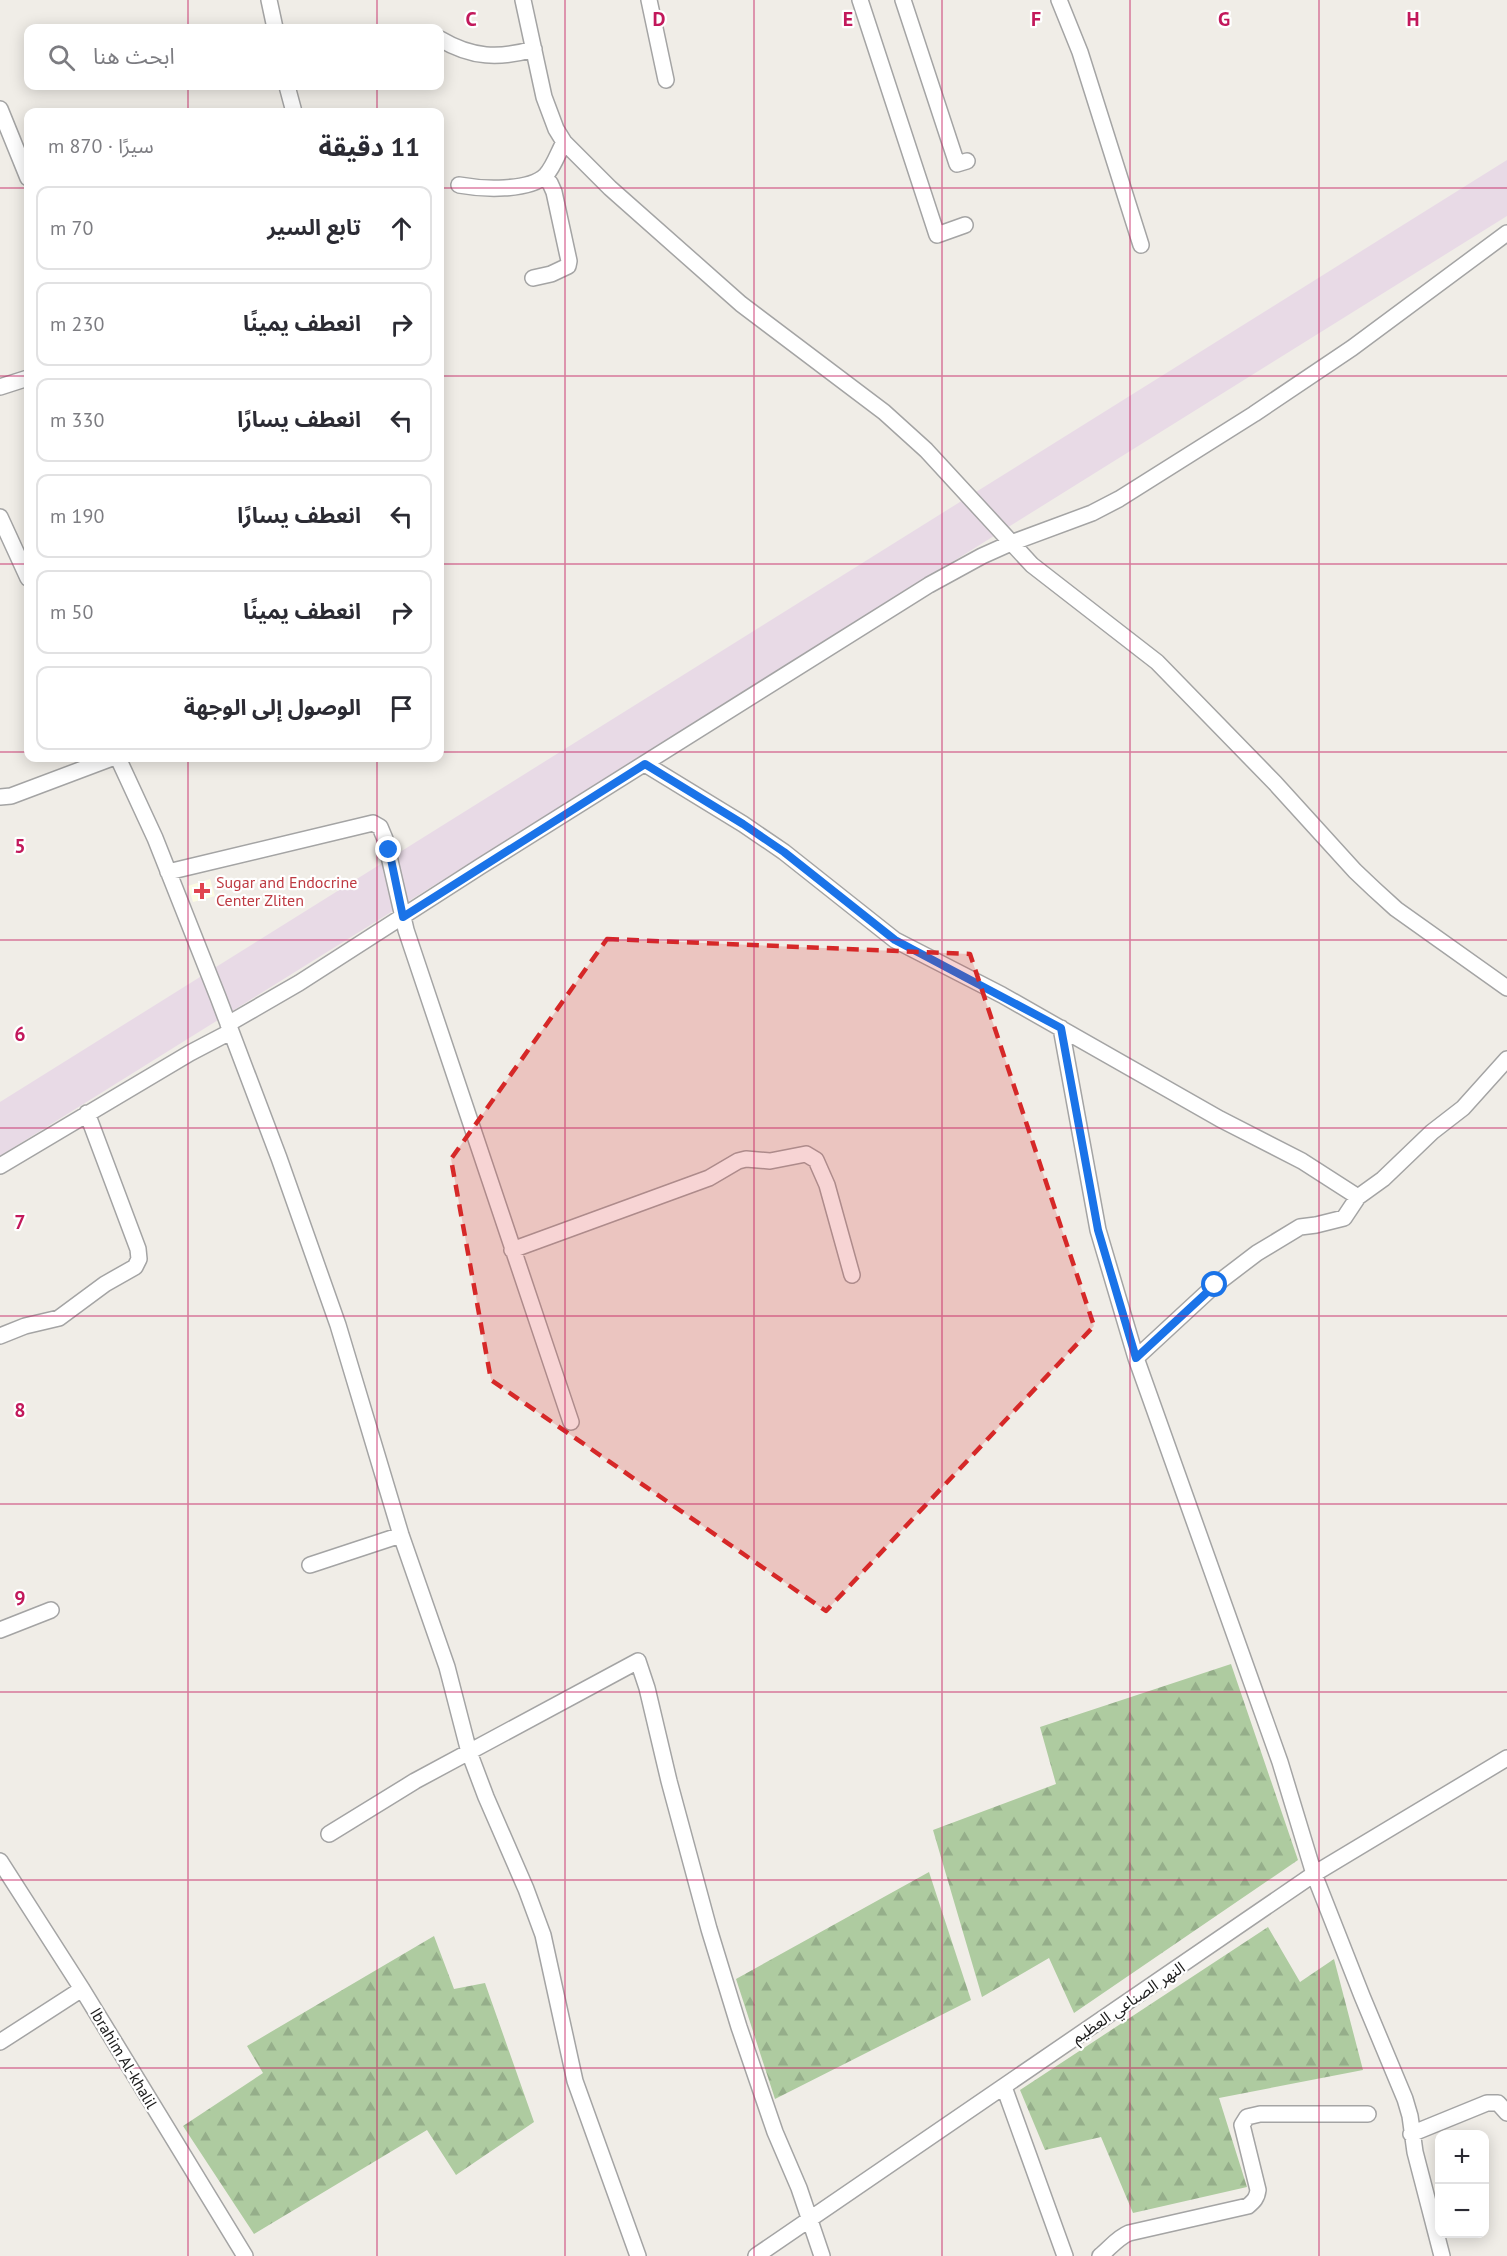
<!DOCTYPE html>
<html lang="ar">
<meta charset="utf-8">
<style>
body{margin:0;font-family:"PT Sans","Noto Sans Arabic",sans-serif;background:#f7f7f7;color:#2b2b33;direction:rtl}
.controls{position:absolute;right:18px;bottom:18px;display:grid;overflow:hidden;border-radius:12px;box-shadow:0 3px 15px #0003}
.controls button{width:54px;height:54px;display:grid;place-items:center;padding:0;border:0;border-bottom:2px solid #e1e1e2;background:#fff;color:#2b2b33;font:30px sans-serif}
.stop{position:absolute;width:18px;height:18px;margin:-14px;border:4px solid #1a73e8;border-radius:50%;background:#fff}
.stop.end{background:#1a73e8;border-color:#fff;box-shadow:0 2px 6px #0008}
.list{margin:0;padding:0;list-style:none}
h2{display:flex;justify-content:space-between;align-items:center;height:78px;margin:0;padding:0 24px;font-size:26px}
h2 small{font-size:20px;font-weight:400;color:#7c7c81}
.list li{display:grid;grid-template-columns:39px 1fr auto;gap:18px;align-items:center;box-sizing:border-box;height:84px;margin:0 12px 12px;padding:0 12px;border:2px solid #e1e1e2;border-radius:12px}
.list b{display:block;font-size:22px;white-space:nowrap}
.list em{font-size:20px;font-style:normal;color:#7c7c81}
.icon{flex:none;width:33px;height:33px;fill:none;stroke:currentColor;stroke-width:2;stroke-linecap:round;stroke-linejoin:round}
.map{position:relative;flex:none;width:1507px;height:2256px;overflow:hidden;direction:ltr}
.search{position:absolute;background:#fff;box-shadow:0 3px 15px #0003;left:24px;top:24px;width:420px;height:66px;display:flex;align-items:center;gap:15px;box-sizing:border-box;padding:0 21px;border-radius:12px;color:#7c7c81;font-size:22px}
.panel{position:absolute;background:#fff;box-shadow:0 3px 15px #0003;left:24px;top:108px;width:420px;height:654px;border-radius:12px;direction:rtl}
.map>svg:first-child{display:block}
</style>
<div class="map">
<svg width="1507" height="2256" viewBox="0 0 1507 2256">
<defs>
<pattern id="forest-firs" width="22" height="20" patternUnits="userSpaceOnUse" patternTransform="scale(1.5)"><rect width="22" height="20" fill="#aecba0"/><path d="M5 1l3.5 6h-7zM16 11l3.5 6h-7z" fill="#95ae8a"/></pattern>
</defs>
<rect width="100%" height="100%" fill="#f0ede7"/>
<path fill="#e8dae6" d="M1507 160V216L0 1156V1102Z"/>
<path fill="#fcfce4" d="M210 879 215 896 193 902 188 886Z"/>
<path fill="url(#forest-firs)" d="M1231 1664 1298 1860 1074 2013 1049 1958 982 1997 933 1830 1056 1784 1040 1727Z
M929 1872 971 2000 775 2099 736 1979Z
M1268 1927 1300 1982 1334 1959 1363 2070 1219 2098 1247 2187 1133 2213 1101 2137 1045 2150 1020 2090Z
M434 1936 454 1989 485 1983 534 2122 456 2175 427 2130 254 2234 183 2126 263 2073 247 2046Z"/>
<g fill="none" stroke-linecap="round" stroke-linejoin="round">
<g stroke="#a4a4a4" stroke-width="18">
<path id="minor" d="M269 0 275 28
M523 0 544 97 556 129 564 142 610 188 741 304 884 412 926 450 1032 565 1157 662 1275 783 1355 871 1374 889 1396 909 1507 988
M649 0 666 80
M860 0 937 235 965 225
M903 0 957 164 967 161
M1059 0 1080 52 1141 245
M440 39C472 58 499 59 534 49
M287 86 294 112
M0 109 28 178
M459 185C481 189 529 192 546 175 554 166 558 153 564 142
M533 278 551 274 568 266 569 261 554 192 550 183 543 178
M0 387 28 378
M0 517 28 578
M118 758 155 838 218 997 279 1158 338 1325 401 1535 447 1667 469 1752 486 1797 526 1889 543 1935 575 2081 638 2256
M645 764 743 824 784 852 895 940 1002 995 1220 1119 1302 1161 1358 1197
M0 797 11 796 112 758
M168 872 373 823 380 827 385 839 406 930 571 1422
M228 1024 299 983 481 866 929 585 982 556 1011 543 1092 513 1119 499 1254 414 1352 348 1507 233
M1061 1028 1098 1230 1136 1358 1280 1762 1314 1874 1362 1996 1405 2099 1410 2116 1415 2152 1442 2256
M0 1166 190 1053 230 1032
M512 1250 709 1178 738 1161 746 1159 770 1161 806 1154 816 1160 827 1185 852 1275
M0 1336 25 1326 59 1318 105 1284 135 1267 139 1259 138 1249 87 1113
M1136 1358 1215 1285 1257 1253 1300 1227 1316 1225 1344 1218 1358 1197 1383 1179 1432 1132 1463 1108 1507 1059
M310 1565 401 1535
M0 1630 51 1610
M329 1834 415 1781 638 1661 647 1688 669 1781 709 1929 739 2027 775 2132 799 2188 822 2256
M0 1861 82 1989 245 2256
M0 2042 82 1989
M1004 2087 1065 2256
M1411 2134 1487 2103H1498L1507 2113
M756 2256 1314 1874 1507 1758
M1100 2256C1110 2248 1117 2238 1129 2233L1248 2206C1254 2201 1257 2198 1258 2190L1242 2125 1247 2117 1260 2114H1368"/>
</g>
<use href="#minor" stroke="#fff" stroke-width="15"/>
</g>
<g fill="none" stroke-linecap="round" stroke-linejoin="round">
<path stroke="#1a73e8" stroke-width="8" d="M389 850 403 917 645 764 743 824 784 852 895 940 1061 1028 1098 1230 1136 1358 1215 1285"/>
</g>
<path fill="#d62828" fill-opacity="0.2" stroke="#d62828" stroke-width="4.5" stroke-dasharray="12 8" stroke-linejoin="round" d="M607 939 970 954 1094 1326 826 1611 491 1380 451 1159Z"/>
<path fill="none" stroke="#c2185b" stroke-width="1.5" stroke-opacity="0.55" d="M188 0V28M377 0V28M565 0V2256M754 0V2256M942 0V2256M1130 0V2256M1319 0V2256M188 86V112M377 86V112M0 188H28M440 188H1507M0 376H28M440 376H1507M0 564H28M440 564H1507M0 752H28M440 752H1507M188 758V2256M377 758V2256M0 940H1507M0 1128H1507M0 1316H1507M0 1504H1507M0 1692H1507M0 1880H1507M0 2068H1507"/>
<path fill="#e0444e" stroke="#fff" stroke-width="2" d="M199 882h6v6h6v6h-6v6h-6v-6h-6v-6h6z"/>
<g text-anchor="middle" stroke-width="4.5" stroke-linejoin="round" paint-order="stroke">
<g font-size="16" fill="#be3a42" stroke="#fff" text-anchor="start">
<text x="216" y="888">Sugar and Endocrine<tspan x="216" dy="18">Center Zliten</tspan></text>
</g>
<g font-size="16" fill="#202020" stroke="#fff">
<text transform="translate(1128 2002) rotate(-34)" y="6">النهر الصناعي العظيم</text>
<text transform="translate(124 2058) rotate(59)" y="6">Ibrahim Al-khalil</text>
</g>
</g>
<g font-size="20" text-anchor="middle" font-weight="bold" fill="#c2185b" stroke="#fff" stroke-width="4.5" stroke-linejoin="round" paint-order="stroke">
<text x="471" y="26">C</text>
<text x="659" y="26">D</text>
<text x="848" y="26">E</text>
<text x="1036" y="26">F</text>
<text x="1224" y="26">G</text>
<text x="1413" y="26">H</text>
<text x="20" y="853">5</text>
<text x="20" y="1041">6</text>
<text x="20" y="1229">7</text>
<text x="20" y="1417">8</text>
<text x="20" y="1605">9</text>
</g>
</svg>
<div class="controls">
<button>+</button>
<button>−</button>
</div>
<div class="stop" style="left:1215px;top:1285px"></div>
<div class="stop end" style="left:389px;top:850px"></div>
<div class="search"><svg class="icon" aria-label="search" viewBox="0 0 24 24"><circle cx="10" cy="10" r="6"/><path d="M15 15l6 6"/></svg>ابحث هنا</div>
<section class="panel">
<h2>11 دقيقة<small>سيرًا · 870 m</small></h2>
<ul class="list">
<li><svg class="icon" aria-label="ahead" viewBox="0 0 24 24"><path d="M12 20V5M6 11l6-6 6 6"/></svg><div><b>تابع السير</b></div><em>70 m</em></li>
<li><svg class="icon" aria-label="right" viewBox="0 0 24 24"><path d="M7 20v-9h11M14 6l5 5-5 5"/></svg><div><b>انعطف يمينًا</b></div><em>230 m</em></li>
<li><svg class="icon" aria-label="left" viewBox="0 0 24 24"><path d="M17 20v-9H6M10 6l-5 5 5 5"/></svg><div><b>انعطف يسارًا</b></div><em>330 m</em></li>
<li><svg class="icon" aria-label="left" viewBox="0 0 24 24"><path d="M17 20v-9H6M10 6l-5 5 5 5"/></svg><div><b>انعطف يسارًا</b></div><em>190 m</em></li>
<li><svg class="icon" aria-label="right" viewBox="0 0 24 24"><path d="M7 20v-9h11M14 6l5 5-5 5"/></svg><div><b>انعطف يمينًا</b></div><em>50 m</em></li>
<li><svg class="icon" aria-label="arrive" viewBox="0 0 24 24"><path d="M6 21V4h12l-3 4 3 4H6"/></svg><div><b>الوصول إلى الوجهة</b></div></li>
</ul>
</section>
</div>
